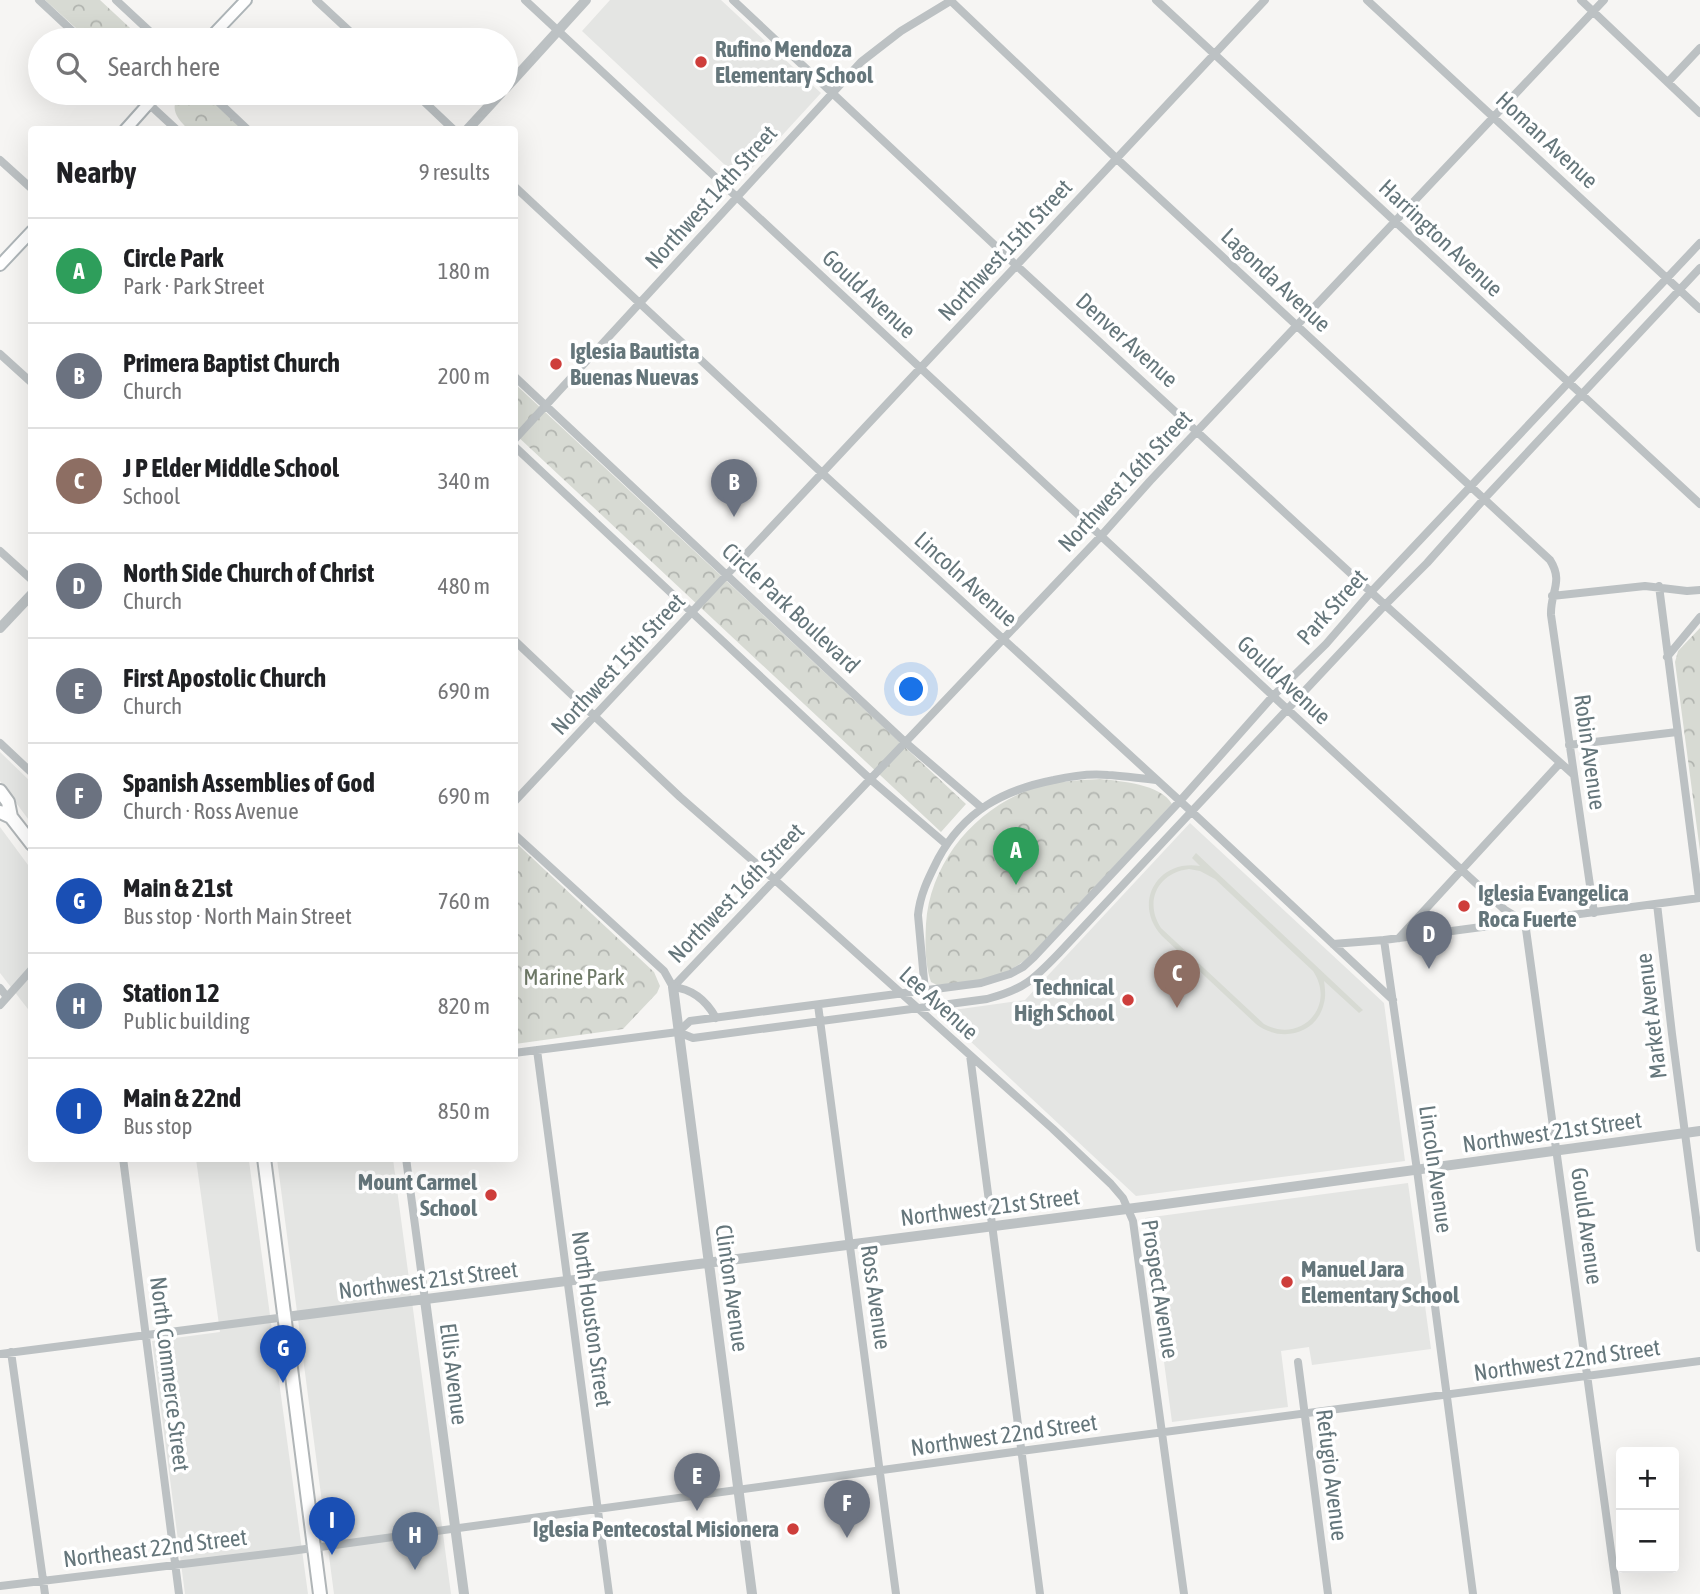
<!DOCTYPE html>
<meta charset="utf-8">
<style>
body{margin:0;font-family:"Asap Condensed",sans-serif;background:#f6f6f6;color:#202124}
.controls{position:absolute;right:21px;bottom:21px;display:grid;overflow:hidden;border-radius:7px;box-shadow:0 7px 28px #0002}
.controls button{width:63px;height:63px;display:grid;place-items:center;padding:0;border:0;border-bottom:2px solid #e0e0e0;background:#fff;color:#202124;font:35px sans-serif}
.you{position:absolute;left:912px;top:690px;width:24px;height:24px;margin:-18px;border:5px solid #fff;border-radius:50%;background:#1a73e8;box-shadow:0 0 0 10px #1a73e833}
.badge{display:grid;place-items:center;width:46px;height:46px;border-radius:50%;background:#ce3e3b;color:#fff;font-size:23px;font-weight:700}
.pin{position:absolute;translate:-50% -58px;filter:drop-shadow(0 2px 4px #0008)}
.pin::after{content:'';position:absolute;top:37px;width:24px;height:21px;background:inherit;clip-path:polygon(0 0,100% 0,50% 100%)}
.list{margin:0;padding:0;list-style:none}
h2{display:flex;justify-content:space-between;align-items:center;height:91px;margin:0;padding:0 28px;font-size:30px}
h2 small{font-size:23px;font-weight:400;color:#757577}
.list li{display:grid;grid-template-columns:46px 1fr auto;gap:21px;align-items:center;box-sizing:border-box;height:105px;padding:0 28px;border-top:2px solid #e0e0e0}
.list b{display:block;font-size:26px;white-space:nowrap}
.list p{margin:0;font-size:23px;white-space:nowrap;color:#757577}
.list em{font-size:23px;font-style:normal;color:#757577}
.icon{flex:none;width:38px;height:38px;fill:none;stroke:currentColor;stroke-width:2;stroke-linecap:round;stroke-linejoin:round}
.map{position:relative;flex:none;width:1700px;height:1594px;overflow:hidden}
.search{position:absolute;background:#fff;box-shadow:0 7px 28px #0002;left:28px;top:28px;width:490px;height:77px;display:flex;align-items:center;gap:18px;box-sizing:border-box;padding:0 24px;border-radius:38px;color:#757577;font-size:26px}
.panel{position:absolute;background:#fff;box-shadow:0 7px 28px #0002;left:28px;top:126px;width:490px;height:1036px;border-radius:7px}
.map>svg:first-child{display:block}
</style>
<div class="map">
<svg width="1700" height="1594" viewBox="0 0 1700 1594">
<defs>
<pattern id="park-crowns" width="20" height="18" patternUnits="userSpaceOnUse" patternTransform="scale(1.75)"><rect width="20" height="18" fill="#d7dad3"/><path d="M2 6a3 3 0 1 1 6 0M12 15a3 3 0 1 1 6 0" fill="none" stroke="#b2b5b0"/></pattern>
</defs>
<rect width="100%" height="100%" fill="#f6f5f3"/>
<path fill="#e4e5e3" d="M610 0H721L821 93 741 180 582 31Z
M0 752 31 782V823L0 781Z
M1190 823 1384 1003 1405 1161 1136 1196 939 1012 1025 1000Z
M0 827 31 869V1013L0 973Z
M196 1159H247L249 1161 308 1594H185L152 1341 220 1332Z
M277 1159H393L451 1594H334Z
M1408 1183 1431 1349 1312 1365 1309 1347 1281 1351 1288 1407 1172 1422 1145 1218Z"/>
<path fill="#d7dad3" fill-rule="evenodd" d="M1196 853 1363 1010 1359 1013 1324 981C1325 988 1326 996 1324 1003 1317 1035 1280 1043 1256 1024L1162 936C1132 904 1157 859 1200 866L1192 858ZM1189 869 1200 871 1215 879 1313 971C1337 1007 1300 1044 1264 1024L1161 928C1144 902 1157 873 1189 869Z"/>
<path fill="url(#park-crowns)" d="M45 0H100L143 40H89Z
M184 93 204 94 243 129H188C176 118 167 105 184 93Z
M514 383 966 804 941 832 515 434Z
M1700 628V851L1675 662 1678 651Z
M1100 779C1120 781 1161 784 1172 804L1031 955C1024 961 1016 967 1008 971 987 982 961 982 937 985L931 982C925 965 925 943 926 924 930 861 977 806 1037 787 1057 781 1079 780 1100 779Z
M515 842 654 972 660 986 657 993 623 1029 515 1044Z"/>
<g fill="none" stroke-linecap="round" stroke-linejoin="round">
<g stroke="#aeb5b8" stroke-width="14">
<path id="secondary" d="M208 40 246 0
M125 130 158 93
M0 265 32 231"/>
</g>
<g stroke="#b0b5b7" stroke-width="16">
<path id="primary" d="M0 791 8 802 11 817
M0 812 11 817 32 844
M264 1158 320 1594"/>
</g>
<path stroke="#bcc1c3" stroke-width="8" d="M39 0 82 40
M116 0 159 40
M316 0 359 40
M525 0 1287 709 1505 910 1525 922 1617 1594
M733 0 1017 266 1385 605 1574 775
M950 0 1117 159 1550 560C1564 582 1550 592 1551 615L1594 913
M1156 0 1700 504
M1367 0 1700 309
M1581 0 1700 113
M1668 82 1700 48
M137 93 177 130
M209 93 248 130
M415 93 454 130
M0 160 32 189
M514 186 822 473 1192 812 1393 1000
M0 354 32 383
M514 376 905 742 982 808
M514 440 861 62 901 31 952 0
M514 446 870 779 946 844
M0 551 32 580
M1659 586 1699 898
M1552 596 1645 586 1687 591 1700 590
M514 640 680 797 775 880 970 1055 1040 1594
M1667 657 1700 617
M0 743 32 773
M1569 745 1677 732
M514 802 1265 0
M514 834 664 971 673 987
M1657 904 1672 1034 1700 1248
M1399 938 1560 763
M1384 940 1417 1170 1473 1594
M1333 944 1384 940 1700 898
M673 987 1101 536 1150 481 1604 0
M673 987C693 989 706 1000 716 1018
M0 988 7 997
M925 991 918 915C920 894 929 877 938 859 964 811 1003 790 1054 780 1071 776 1090 773 1108 775 1124 776 1140 778 1156 780
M0 1005 32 969
M818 1005 896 1594
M678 1032 690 1021 981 983 1010 974 1023 967 1034 957 1180 801 1273 696 1326 644 1371 592 1700 243
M537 1050 609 1594
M514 1053 678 1032 693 1038 987 999C1025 989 1034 979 1060 952L1385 605 1427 563 1484 499 1700 268
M970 1055 1053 1129 1111 1184 1123 1198 1133 1221 1184 1594
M123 1158 179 1594
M406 1158 425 1300
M11 1352 45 1594
M0 1354 286 1317
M1298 1362 1328 1594
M0 1586 291 1551 1021 1451 1700 1361"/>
<path stroke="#bcc1c3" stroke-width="10" d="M506 88 586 0
M467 130 501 93
M0 628 32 594
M673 987 752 1594
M425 1300 464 1594
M286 1317 1158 1205 1700 1131"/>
<use href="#secondary" stroke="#fff" stroke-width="10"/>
<use href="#primary" stroke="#fff" stroke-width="12"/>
</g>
<g fill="#ce3e3b" stroke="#fff" stroke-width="2.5">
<circle cx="701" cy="62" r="7"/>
<circle cx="556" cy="364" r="7"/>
<circle cx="1464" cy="906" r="7"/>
<circle cx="1128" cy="1000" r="7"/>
<circle cx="491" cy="1195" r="7"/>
<circle cx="1287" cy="1282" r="7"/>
<circle cx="793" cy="1529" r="7"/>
</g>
<g text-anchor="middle" stroke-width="7" stroke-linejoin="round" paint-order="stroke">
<g font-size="23" font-weight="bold" fill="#65767b" stroke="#fff" text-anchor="start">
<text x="715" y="57">Rufino Mendoza<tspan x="715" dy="26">Elementary School</tspan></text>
<text x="570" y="359">Iglesia Bautista<tspan x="570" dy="26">Buenas Nuevas</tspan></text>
<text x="1478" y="901">Iglesia Evangelica<tspan x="1478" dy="26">Roca Fuerte</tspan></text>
<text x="1114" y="995" text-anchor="end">Technical<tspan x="1114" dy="26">High School</tspan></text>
<text x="477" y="1190" text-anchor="end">Mount Carmel<tspan x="477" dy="26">School</tspan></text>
<text x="1301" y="1277">Manuel Jara<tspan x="1301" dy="26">Elementary School</tspan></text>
<text x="779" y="1537" text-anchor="end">Iglesia Pentecostal Misionera</text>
</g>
<g font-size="23" fill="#65767b" stroke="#fff">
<text transform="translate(1547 140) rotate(43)" y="8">Homan Avenue</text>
<text transform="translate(711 197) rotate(-48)" y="8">Northwest 14th Street</text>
<text transform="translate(1441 238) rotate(43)" y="8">Harrington Avenue</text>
<text transform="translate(1005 250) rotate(-47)" y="8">Northwest 15th Street</text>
<text transform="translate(1276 280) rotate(43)" y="8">Lagonda Avenue</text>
<text transform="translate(869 294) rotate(43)" y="8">Gould Avenue</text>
<text transform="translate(1127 340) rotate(42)" y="8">Denver Avenue</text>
<text transform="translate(1125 481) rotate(-47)" y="8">Northwest 16th Street</text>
<text transform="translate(966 579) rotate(42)" y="8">Lincoln Avenue</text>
<text transform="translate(1332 607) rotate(-48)" y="8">Park Street</text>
<text transform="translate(791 608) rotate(43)" y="8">Circle Park Boulevard</text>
<text transform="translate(618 664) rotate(-47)" y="8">Northwest 15th Street</text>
<text transform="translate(1284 680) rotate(43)" y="8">Gould Avenue</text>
<text transform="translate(1590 752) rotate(82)" y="8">Robin Avenue</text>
<text transform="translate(736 893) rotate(-46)" y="8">Northwest 16th Street</text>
<text transform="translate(939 1003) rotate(42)" y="8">Lee Avenue</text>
<text transform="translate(1651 1016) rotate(-97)" y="8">Market Avenue</text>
<text transform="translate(1552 1132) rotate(-8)" y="8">Northwest 21st Street</text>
<text transform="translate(1436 1169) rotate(82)" y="8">Lincoln Avenue</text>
<text transform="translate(990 1207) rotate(-7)" y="8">Northwest 21st Street</text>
<text transform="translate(1587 1226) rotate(82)" y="8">Gould Avenue</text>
<text transform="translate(428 1280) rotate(-7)" y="8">Northwest 21st Street</text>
<text transform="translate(732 1288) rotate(82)" y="8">Clinton Avenue</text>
<text transform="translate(1160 1289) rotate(81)" y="8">Prospect Avenue</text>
<text transform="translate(876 1297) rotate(82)" y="8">Ross Avenue</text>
<text transform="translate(592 1319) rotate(82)" y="8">North Houston Street</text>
<text transform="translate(1567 1360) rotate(-8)" y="8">Northwest 22nd Street</text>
<text transform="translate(170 1374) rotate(83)" y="8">North Commerce Street</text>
<text transform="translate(454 1374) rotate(83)" y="8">Ellis Avenue</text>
<text transform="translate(1004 1435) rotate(-8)" y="8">Northwest 22nd Street</text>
<text transform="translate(1332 1475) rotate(83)" y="8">Refugio Avenue</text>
<text transform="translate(155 1548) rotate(-7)" y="8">Northeast 22nd Street</text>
</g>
<g font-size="23" fill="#6e7967" stroke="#fff">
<text x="574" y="985">Marine Park</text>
</g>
</g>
</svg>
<div class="controls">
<button>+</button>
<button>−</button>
</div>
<div class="you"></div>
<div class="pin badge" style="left:1016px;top:885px;background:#2e9e5b">A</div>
<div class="pin badge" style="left:734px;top:517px;background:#6b7280">B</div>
<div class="pin badge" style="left:1177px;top:1008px;background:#8d6e63">C</div>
<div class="pin badge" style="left:1429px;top:969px;background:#6b7280">D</div>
<div class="pin badge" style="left:697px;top:1511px;background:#6b7280">E</div>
<div class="pin badge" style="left:847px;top:1538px;background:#6b7280">F</div>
<div class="pin badge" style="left:283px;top:1383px;background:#1a4fb4">G</div>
<div class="pin badge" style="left:415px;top:1570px;background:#5c6f8a">H</div>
<div class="pin badge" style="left:332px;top:1555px;background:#1a4fb4">I</div>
<div class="search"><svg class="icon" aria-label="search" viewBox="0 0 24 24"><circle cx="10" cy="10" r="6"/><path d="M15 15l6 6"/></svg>Search here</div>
<section class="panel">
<h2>Nearby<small>9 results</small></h2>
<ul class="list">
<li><span class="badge" style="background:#2e9e5b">A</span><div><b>Circle Park</b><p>Park · Park Street</p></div><em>180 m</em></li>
<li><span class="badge" style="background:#6b7280">B</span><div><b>Primera Baptist Church</b><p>Church</p></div><em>200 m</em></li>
<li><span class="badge" style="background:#8d6e63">C</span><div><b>J P Elder Middle School</b><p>School</p></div><em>340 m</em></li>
<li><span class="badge" style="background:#6b7280">D</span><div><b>North Side Church of Christ</b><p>Church</p></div><em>480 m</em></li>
<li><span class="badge" style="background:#6b7280">E</span><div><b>First Apostolic Church</b><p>Church</p></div><em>690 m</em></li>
<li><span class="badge" style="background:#6b7280">F</span><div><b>Spanish Assemblies of God</b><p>Church · Ross Avenue</p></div><em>690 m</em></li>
<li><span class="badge" style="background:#1a4fb4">G</span><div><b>Main &amp; 21st</b><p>Bus stop · North Main Street</p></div><em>760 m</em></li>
<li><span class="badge" style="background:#5c6f8a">H</span><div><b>Station 12</b><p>Public building</p></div><em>820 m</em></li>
<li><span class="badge" style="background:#1a4fb4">I</span><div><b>Main &amp; 22nd</b><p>Bus stop</p></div><em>850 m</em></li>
</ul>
</section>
</div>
